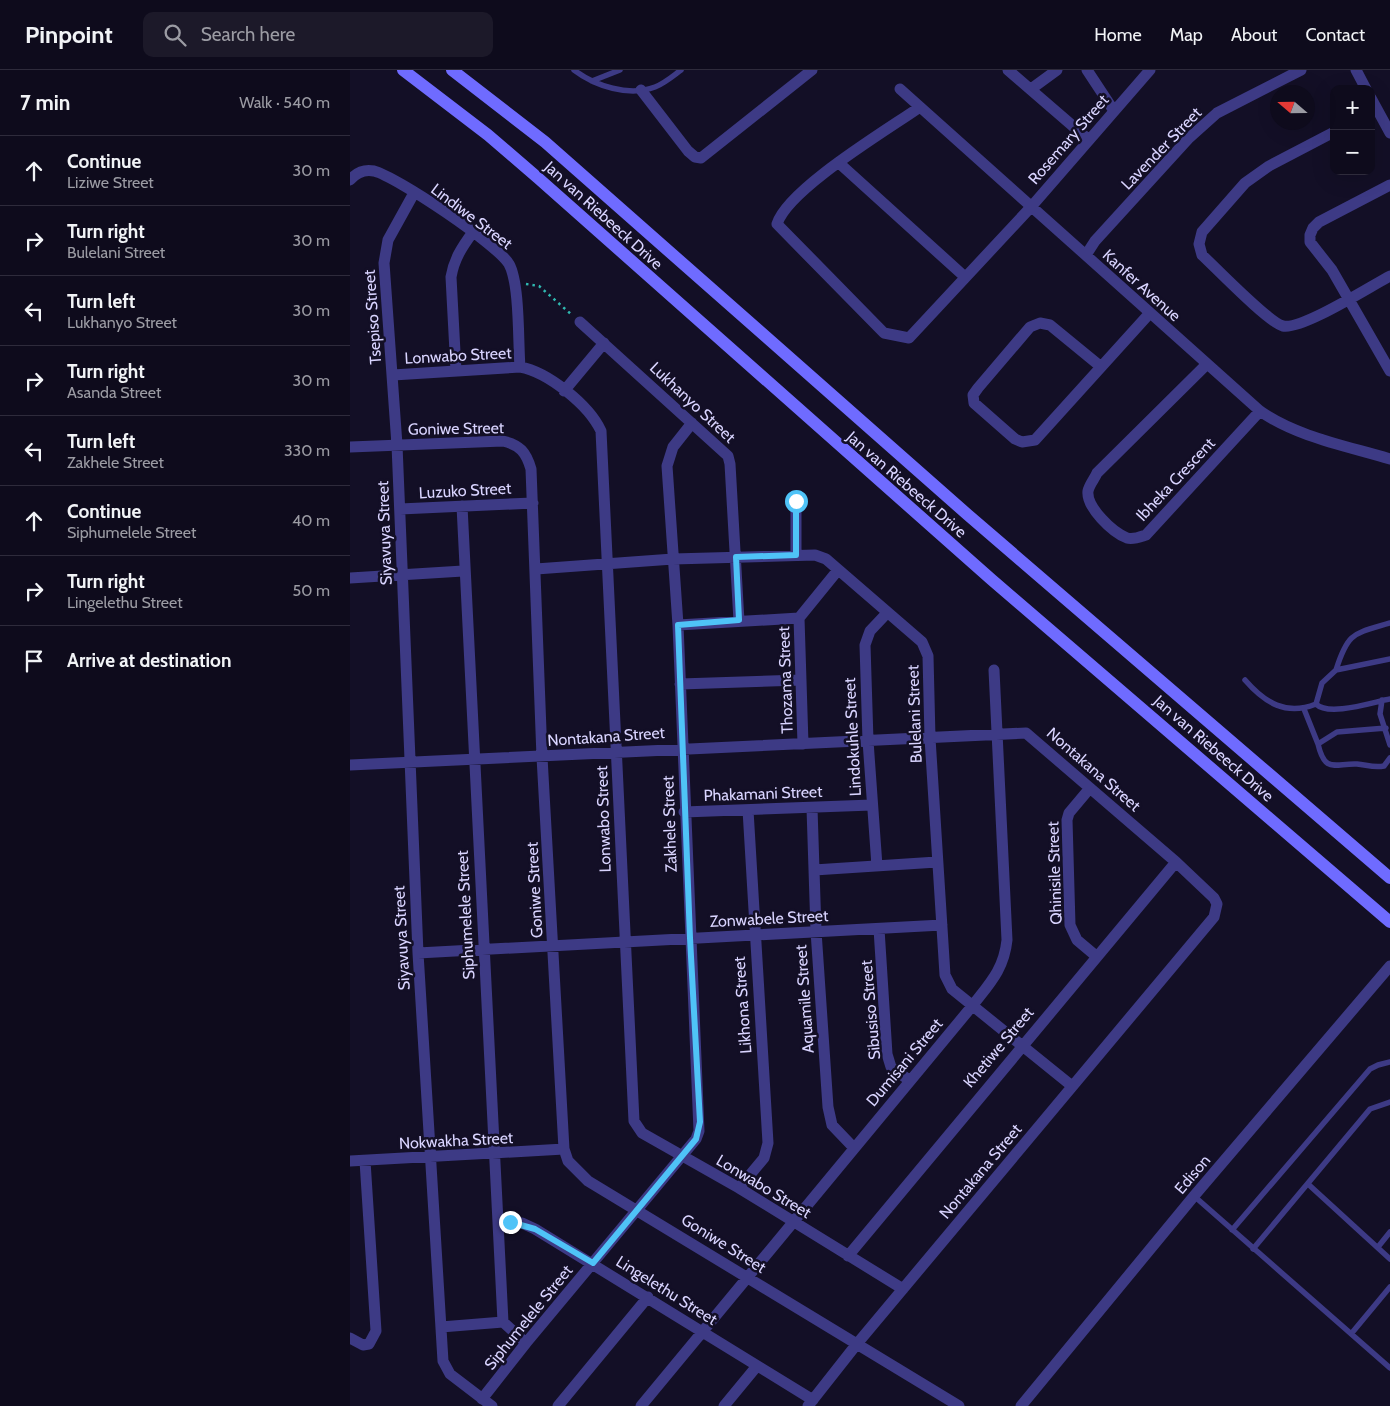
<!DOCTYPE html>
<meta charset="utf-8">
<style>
body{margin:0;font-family:Cabin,sans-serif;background:#1c1929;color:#f1f3f6}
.controls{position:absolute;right:15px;top:15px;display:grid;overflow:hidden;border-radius:10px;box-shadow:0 5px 20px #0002}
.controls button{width:45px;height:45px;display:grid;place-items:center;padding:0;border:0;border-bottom:1px solid #2e2b3b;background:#0e0b1c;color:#f1f3f6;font:25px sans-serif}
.compass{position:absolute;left:920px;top:15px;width:45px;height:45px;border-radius:50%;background:#0e0b1c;box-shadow:0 5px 20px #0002;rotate:290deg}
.stop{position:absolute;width:15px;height:15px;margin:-11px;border:4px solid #4fc3f7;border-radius:50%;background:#fff}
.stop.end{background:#4fc3f7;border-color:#fff;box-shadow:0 1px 5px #0008}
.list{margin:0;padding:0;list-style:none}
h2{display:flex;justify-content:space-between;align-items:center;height:65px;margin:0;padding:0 20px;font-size:21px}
h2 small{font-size:16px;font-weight:400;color:#9b9ba3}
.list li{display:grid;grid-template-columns:32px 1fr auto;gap:15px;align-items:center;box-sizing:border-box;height:70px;padding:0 20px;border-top:1px solid #2e2b3b}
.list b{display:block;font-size:19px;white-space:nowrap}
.list p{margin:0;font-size:16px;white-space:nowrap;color:#9b9ba3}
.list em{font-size:16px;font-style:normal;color:#9b9ba3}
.icon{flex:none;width:28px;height:28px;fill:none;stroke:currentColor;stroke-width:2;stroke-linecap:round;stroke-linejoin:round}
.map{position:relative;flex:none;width:1040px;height:1336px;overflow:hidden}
header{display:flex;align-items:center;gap:30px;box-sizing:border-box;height:70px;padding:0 25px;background:#0e0b1c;border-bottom:1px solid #2e2b3b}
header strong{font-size:24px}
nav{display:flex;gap:28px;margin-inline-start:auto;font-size:18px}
.search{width:350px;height:45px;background:#1c1929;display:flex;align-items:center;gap:12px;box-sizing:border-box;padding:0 18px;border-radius:10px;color:#9b9ba3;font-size:19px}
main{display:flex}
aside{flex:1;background:#0e0b1c}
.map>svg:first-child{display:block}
</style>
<header>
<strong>Pinpoint</strong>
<div class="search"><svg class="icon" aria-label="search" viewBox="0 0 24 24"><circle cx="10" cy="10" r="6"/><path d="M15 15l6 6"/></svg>Search here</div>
<nav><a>Home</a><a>Map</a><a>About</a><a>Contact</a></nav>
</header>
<main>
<aside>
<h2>7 min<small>Walk · 540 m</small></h2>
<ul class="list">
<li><svg class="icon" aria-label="ahead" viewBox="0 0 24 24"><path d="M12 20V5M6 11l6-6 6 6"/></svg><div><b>Continue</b><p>Liziwe Street</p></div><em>30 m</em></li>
<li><svg class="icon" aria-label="right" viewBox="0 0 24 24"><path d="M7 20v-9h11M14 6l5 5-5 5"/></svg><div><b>Turn right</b><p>Bulelani Street</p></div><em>30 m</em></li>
<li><svg class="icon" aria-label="left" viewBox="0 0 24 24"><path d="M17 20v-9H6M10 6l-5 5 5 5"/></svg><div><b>Turn left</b><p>Lukhanyo Street</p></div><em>30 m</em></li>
<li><svg class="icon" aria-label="right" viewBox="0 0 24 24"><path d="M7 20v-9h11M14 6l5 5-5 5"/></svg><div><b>Turn right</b><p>Asanda Street</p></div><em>30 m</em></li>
<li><svg class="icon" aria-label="left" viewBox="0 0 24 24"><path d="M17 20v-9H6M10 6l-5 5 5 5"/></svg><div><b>Turn left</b><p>Zakhele Street</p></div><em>330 m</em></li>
<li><svg class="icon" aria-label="ahead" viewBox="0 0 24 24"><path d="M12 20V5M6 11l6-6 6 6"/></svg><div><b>Continue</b><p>Siphumelele Street</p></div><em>40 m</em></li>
<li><svg class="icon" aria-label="right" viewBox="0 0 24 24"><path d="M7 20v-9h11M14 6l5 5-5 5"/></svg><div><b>Turn right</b><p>Lingelethu Street</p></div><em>50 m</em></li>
<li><svg class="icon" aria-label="arrive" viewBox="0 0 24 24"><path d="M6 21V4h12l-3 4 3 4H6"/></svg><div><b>Arrive at destination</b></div></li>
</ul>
</aside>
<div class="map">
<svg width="1040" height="1336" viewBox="0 0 1040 1336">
<rect width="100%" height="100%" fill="#130f26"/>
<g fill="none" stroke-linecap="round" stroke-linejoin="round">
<path stroke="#2fb8b0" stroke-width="2.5" stroke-dasharray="2.5 4" stroke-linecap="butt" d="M176 214 189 216 222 245"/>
<path stroke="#3d3a85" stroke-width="5.5" d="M224 0C245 16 279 27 305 17 315 13 323 6 331 0
M242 11 270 0
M1040 553C1003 564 998 562 986 600L1040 589
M986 600 972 613 966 634C979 647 1023 632 1040 629
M895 610C915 633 936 646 966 634
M1032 630 1030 644 1040 675
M954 639 968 674
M1036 658 987 662 968 674C975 704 985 693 1007 694 1017 695 1024 698 1034 696L1040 688
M958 1114 1040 1189
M844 1126 1040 1298
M882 1160 1020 999 1028 995 1040 992
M1028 1177 1040 1162
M903 1179 1020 1039 1040 1032
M1001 1264 1040 1217"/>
<path stroke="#3d3a85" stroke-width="11" d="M658 0 739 70
M737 0 764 41
M1006 0 1016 19
M550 19 910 341C947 367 997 376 1040 389
M681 19 707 0
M291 20 338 81 345 87 351 88 462 0
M1021 28 1040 63
M570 37C537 60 438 119 427 154L534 263 559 268 681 137 800 0
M984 62 919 96 895 113 852 162 849 174 852 185C866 198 919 253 933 256 952 260 1019 217 1040 206
M489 93 615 207
M0 110C6 103 14 99 24 101 47 107 147 174 159 194 170 214 168 273 170 297
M1040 115 969 152 963 158 960 165V172L982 200 1040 301
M64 123 38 170 34 193 47 375 68 883 93 1291 100 1304 142 1336
M736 185 745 171 838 69 867 43 951 0
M230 252 378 386 380 394 389 551
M857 294 747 403C745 408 739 415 738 421 736 437 762 462 777 468 783 470 790 467 796 465L910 341
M750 296 700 255 690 253 680 257 628 318 623 325 624 333 665 369 672 372 685 370 799 244
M106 301 101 207C104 189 112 177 123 162
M43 305 170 297C198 302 239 335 251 361L284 1051 292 1063 389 1118 553 1219
M214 321 254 273
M0 377 153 371C170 375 176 382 181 399L192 687 214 1079 218 1091 238 1111 609 1336
M112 436 153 1252
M50 439 183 433
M446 485V431
M186 499 323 489 465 485 476 489 572 572 578 586 580 668 595 905 602 919 722 1016
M0 508 113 501
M328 555 449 548
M330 614 451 610
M453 674 449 548 488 500
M0 695 676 663 826 792 864 828 867 834 864 847 506 1275 458 1336
M740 718 719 743 717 750 720 855 727 870 746 886
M462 738 466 861 478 1037 482 1055 504 1078
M334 742 522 735
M527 796 518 671 515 575 520 561 537 543
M464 800 587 792
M529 859 537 984 541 997 559 1010
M68 883 592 855
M0 1091 214 1079
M389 1118 414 1088 418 1073 398 740
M149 1151 172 1153 185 1159 463 1330
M498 1186 826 792
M91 1257 153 1252 176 1273
M0 1268 13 1275 19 1274 26 1261 15 1091
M132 1329 176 1273 346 1069 349 1061 328 555 317 396 323 377 342 353
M208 1336 298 1227
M291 1336 623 935C640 913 654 899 657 870L644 600
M374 1336 407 1296
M671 1336 844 1126 1040 896"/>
<path stroke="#6f6bff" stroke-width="12" d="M53 0 138 65 188 108 642 510 1040 852
M102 0 195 72 618 445 1040 808"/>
</g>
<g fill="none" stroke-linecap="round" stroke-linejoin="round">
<path stroke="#4fc3f7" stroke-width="6" d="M160 1152 185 1159 243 1193 346 1069 350 1052 340 868 328 555 389 550 386 487 446 485V431"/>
</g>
<g text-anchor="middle" stroke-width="5" stroke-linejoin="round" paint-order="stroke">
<g font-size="16" fill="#d9d4ff" stroke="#130f26">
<text transform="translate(718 69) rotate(-49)" y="6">Rosemary Street</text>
<text transform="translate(811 78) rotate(-46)" y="6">Lavender Street</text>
<text transform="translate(254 145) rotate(42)" y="6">Jan van Riebeeck Drive</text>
<text transform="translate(122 146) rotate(37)" y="6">Lindiwe Street</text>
<text transform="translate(792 215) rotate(42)" y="6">Kanfer Avenue</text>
<text transform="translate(22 247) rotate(-94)" y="6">Tsepiso Street</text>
<text transform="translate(108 285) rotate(-3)" y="6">Lonwabo Street</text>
<text transform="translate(343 332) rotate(43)" y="6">Lukhanyo Street</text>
<text transform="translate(106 358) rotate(-1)" y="6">Goniwe Street</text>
<text transform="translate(825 409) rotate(-47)" y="6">Ibheka Crescent</text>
<text transform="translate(557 414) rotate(41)" y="6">Jan van Riebeeck Drive</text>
<text transform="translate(115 420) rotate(-3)" y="6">Luzuko Street</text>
<text transform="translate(34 463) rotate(-92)" y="6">Siyavuya Street</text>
<text transform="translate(435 610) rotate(-92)" y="6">Thozama Street</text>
<text transform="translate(564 644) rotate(-92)" y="6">Bulelani Street</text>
<text transform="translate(256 666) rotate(-4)" y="6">Nontakana Street</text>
<text transform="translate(502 667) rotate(-93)" y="6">Lindokuhle Street</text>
<text transform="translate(864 678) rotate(41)" y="6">Jan van Riebeeck Drive</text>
<text transform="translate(744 699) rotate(41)" y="6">Nontakana Street</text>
<text transform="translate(413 723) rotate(-2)" y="6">Phakamani Street</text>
<text transform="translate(253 749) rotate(-92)" y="6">Lonwabo Street</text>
<text transform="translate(319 754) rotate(-92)" y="6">Zakhele Street</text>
<text transform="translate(704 803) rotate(-92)" y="6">Qhinisile Street</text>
<text transform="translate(184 820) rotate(-93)" y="6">Goniwe Street</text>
<text transform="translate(115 845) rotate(-93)" y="6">Siphumelele Street</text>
<text transform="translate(419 848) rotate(-3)" y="6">Zonwabele Street</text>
<text transform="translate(51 868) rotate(-93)" y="6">Siyavuya Street</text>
<text transform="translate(454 929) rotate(-94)" y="6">Aquamile Street</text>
<text transform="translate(392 935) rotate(-94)" y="6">Likhona Street</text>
<text transform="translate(520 940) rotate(-95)" y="6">Sibusiso Street</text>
<text transform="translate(648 977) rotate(-50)" y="6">Khetiwe Street</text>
<text transform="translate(554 992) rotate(-50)" y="6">Dumisani Street</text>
<text transform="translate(106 1070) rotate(-3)" y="6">Nokwakha Street</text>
<text transform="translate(630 1101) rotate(-50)" y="6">Nontakana Street</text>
<text transform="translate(842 1104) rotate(-50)" y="6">Edison</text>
<text transform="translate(414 1116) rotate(31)" y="6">Lonwabo Street</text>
<text transform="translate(374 1173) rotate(32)" y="6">Goniwe Street</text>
<text transform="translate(317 1220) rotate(32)" y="6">Lingelethu Street</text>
<text transform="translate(178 1247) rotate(-51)" y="6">Siphumelele Street</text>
</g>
</g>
</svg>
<div class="controls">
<button>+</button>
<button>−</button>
</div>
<svg class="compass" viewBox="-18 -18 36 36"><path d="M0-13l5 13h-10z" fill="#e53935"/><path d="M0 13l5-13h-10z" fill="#9b9ba3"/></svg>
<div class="stop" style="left:446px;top:431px"></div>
<div class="stop end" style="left:160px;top:1152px"></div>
</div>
</main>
